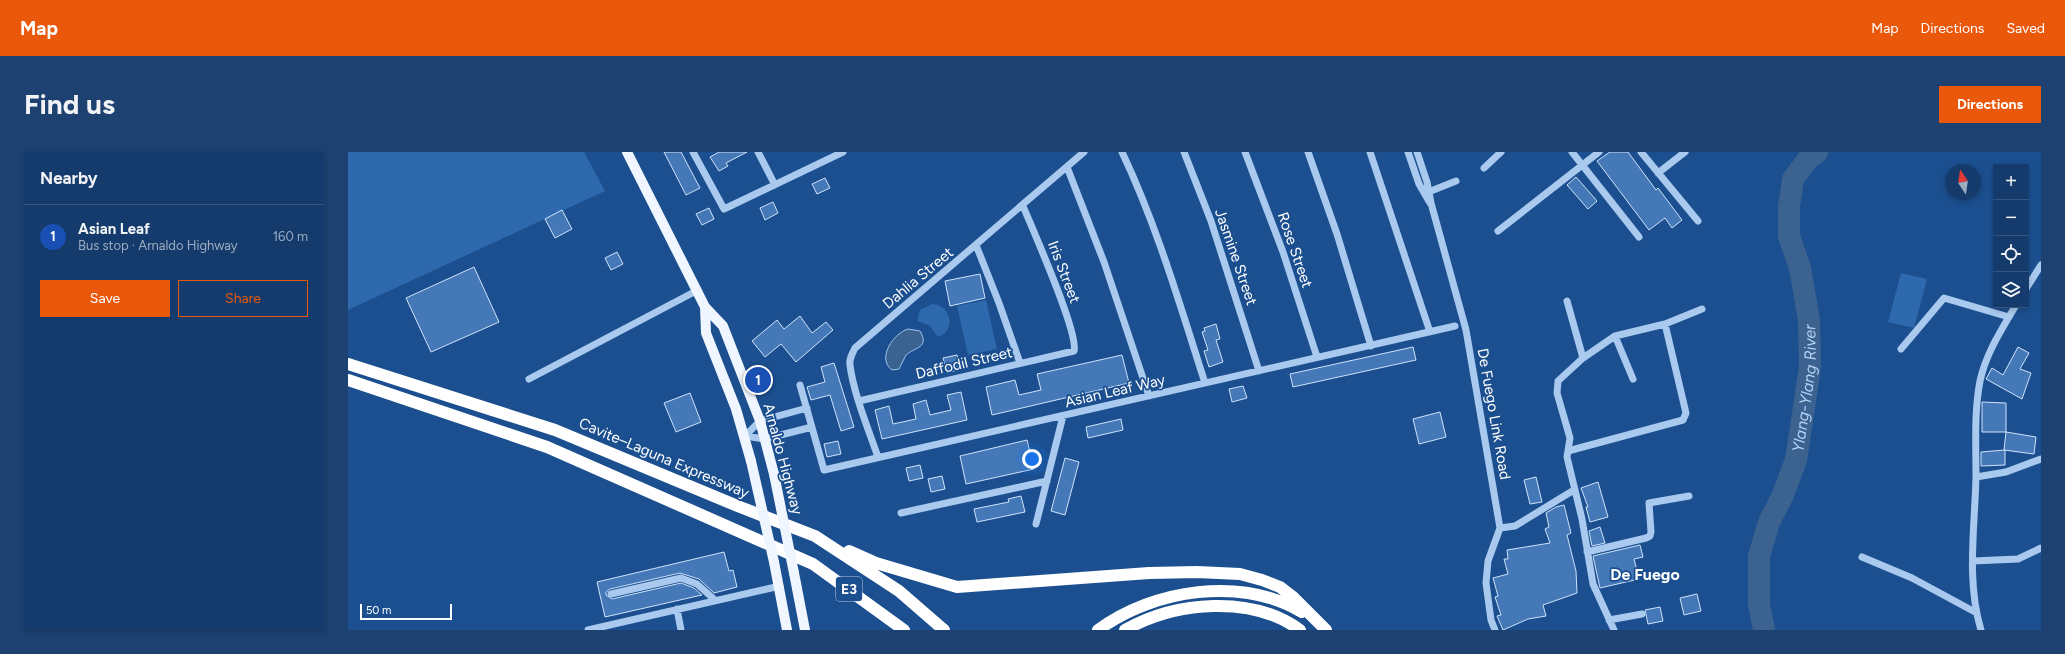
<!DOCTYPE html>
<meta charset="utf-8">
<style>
body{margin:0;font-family:Figtree,sans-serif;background:#1d4271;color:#f1f3f6}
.controls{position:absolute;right:12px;top:12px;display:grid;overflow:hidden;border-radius:0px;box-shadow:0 2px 6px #0003}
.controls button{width:36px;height:36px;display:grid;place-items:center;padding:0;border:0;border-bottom:1px solid #33557e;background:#143b6b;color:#f1f3f6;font:20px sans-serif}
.compass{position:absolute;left:1597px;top:12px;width:36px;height:36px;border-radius:50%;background:#143b6b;box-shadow:0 2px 6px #0003;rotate:347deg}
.scale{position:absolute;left:12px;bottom:10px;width:92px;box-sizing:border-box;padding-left:4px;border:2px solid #fff;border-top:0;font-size:11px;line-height:14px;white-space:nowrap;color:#fff;-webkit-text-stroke:3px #1b4f8f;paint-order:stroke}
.you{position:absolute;left:684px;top:307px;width:14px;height:14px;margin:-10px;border:3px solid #fff;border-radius:50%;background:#1a73e8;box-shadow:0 0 0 6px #1a73e833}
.badge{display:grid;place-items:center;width:26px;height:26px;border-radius:50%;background:#ea580c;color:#fff;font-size:13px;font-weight:700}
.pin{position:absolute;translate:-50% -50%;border:2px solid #fff;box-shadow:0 1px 4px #0006}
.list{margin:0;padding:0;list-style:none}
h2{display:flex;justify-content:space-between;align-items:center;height:52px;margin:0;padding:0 16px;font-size:17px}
h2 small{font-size:13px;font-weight:400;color:#9dadc1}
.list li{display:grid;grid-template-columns:26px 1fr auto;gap:12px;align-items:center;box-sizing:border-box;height:64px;padding:0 16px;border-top:1px solid #33557e}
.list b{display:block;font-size:15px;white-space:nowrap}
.list p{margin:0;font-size:13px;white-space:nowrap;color:#9dadc1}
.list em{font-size:13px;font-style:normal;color:#9dadc1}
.actions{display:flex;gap:8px;padding:12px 16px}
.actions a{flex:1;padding:9px 0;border:1px solid #ea580c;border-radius:0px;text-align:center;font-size:14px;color:#ea580c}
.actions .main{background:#ea580c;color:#fff}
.icon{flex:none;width:22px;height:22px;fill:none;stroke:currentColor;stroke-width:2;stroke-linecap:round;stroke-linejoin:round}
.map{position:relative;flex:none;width:1693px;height:478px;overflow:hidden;border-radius:0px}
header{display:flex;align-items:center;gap:24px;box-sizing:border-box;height:56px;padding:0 20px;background:#ea580c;color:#fff}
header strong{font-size:19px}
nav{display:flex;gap:22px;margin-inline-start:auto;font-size:14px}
.intro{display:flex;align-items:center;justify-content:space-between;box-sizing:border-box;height:96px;padding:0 24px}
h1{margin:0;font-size:28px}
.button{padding:10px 18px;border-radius:0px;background:#ea580c;color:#fff;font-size:14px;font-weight:700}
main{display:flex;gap:24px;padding:0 24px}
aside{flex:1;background:#143b6b;border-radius:0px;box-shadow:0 2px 6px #0003}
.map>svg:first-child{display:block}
</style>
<header>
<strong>Map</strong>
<nav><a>Map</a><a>Directions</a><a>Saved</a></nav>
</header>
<div class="intro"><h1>Find us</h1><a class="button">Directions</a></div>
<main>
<aside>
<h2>Nearby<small></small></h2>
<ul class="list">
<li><span class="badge" style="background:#1a4fb4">1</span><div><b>Asian Leaf</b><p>Bus stop · Arnaldo Highway</p></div><em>160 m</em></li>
</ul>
<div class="actions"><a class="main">Save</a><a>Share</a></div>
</aside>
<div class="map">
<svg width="1693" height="478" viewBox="0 0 1693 478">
<rect width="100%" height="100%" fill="#1b4f8f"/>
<path fill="#2e69ad" d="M0 0H236L257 39 0 158Z
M1553 121 1579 127 1566 176 1540 170Z
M638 148 649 197 620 203 609 154Z
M584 152C603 153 609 178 590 185L581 173 569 169 572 158Z"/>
<path fill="#3c6290" stroke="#9cc4f0" d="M560 177 572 179C582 196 567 195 558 203L551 217 544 218C528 206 546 181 560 177Z"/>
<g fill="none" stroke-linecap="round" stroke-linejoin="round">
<path stroke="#3c6290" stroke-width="22" id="s1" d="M1416 478 1411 452V404L1421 370 1434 345 1448 308 1462 215 1461 168 1452 116 1441 84V55L1445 27 1460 7 1469 0"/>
</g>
<path fill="#4478b7" stroke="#cfe3fa" d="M316 0H333L352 36 338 43Z
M371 0H399L378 11 380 14 371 19 362 5Z
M1262 0H1280L1308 38 1310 36 1334 68 1324 76 1317 66 1301 78 1249 9Z
M1228 25 1249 49 1240 57 1219 33Z
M477 26 482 36 469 42 464 32Z
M425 50 430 61 417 68 412 56Z
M361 56 366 67 354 73 348 62Z
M214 58 224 77 207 86 197 67Z
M269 100 275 112 263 118 257 106Z
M126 115 151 170 83 200 58 146Z
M632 122 637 146 602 154 597 129Z
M452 164 464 181 478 170 485 178 448 210 433 192 417 205 404 189 429 168 436 177Z
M868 172 872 187 868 188 875 210 861 215 856 199 860 198 854 180 857 179 856 176Z
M1065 195 1068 208 945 235 942 222Z
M1670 195 1681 201 1672 217 1683 221 1674 247 1638 227 1644 216 1655 223Z
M609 203 613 217 599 221 595 206Z
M774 203 781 231 644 263 638 235 667 228 671 243 693 238 689 222Z
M486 211 506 275 493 279 482 243 463 248 459 235 477 230 473 215Z
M895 234 899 246 884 250 881 237Z
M613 240 619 268 534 287 527 258 541 254 545 272 568 267 565 252 578 248 582 263 603 258 599 243Z
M342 241 353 270 328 280 316 251Z
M1634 250 1658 251V280H1634Z
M1092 260 1098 285 1071 292 1065 267Z
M773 267 775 278 740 286 738 275Z
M1658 280 1688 285 1686 302 1656 298Z
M679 288 686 317 618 332 612 304Z
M490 289 493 302 479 305 476 292Z
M1657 298V313L1633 314V300Z
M717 306 731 310 717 363 703 359Z
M572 313 575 326 561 329 558 316Z
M594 324 597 337 583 340 580 327Z
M1188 325 1194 350 1182 352 1176 328Z
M1250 330 1260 365 1242 370 1238 355H1240L1233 336Z
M673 344 677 360 629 370 626 357 661 350 660 347Z
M1216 353 1223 381 1219 383 1228 419 1229 441 1195 453 1198 464 1180 467 1155 478 1149 464 1153 463 1147 445 1150 444 1145 426 1160 422 1156 407H1160L1159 398 1202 391 1197 377 1201 375 1198 361 1208 355Z
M1252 375 1257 391 1244 394 1241 379Z
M1292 393 1295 405 1286 407 1291 427 1252 436 1245 404Z
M376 400 381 419 385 418 389 435 366 441 351 427 332 421 262 437 258 440V443L264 447 333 431 346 436 354 443 257 465 249 430Z
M1349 442 1353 459 1336 463 1332 446Z
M1312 455 1315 469 1300 472 1297 458Z"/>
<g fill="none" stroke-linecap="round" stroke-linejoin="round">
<path stroke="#a9c9ee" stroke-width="7" d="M345 0 376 57 495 0
M410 0 427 33
M774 0C809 74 832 153 857 231
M836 0 863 69 911 219
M897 0 935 100 969 205
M960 0 989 82 1023 194
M1022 0 1082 180
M1060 0 1071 32 1082 51
M1069 0 1079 30 1083 51 1118 178 1152 376 1140 409 1138 431 1143 468 1147 478
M1224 0 1291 85
M1293 0 1350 69
M719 15 756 110 801 244
M1136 16 1153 0
M1310 21 1337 0
M1078 41 1108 29
M1150 79 1251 0
M628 93 651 151 672 211
M1678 137 1693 113
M1219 149 1235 206
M1317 172 1354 157
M1267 184 1285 227
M1553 197 1596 146 1661 165
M181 227 350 138
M452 233 476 318 1107 174
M511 249 726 199C731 181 684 76 675 54
M397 284 412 269 459 256
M397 284 417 287 464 275
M1220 299 1335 268 1338 261 1317 172 1267 184 1235 206 1210 229 1209 241 1222 286 1219 305 1234 367 1245 432 1266 478
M530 305C521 279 505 240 502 213 501 207 504 202 507 196L736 0
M1628 325 1658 320 1693 307
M553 361 699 329
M688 372 715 264
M1152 376 1167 374 1226 338
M1239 400 1298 386 1302 384 1303 380 1301 351 1341 344
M1514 405 1564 426 1627 460
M1625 409 1670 407 1693 396
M263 442 333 426 349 432 367 448
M329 457 333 478
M1261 468 1294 462
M240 478 432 434
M1633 478C1618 429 1627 374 1628 324 1628 293 1626 260 1632 229 1638 201 1654 177 1668 153"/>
<path stroke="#f0f6ff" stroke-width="10" d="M279 0 357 155 358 181 388 257 403 309
M357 155 375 174 412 269 426 322
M426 410 439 478
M446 421 457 478"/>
<path stroke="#fff" stroke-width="12" d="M0 212 207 278 392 355 467 384 551 439 596 478
M0 228 199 295 465 412 556 478
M501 399 528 411 609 435 801 421 849 420 892 422 914 428 932 435 945 445 978 478
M750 478C806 437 893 424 954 460
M777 478C828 449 904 443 952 478"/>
<path stroke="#f0f6ff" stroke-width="10" d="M403 309 426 410
M426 322 446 421"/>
</g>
<g text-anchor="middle" stroke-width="3.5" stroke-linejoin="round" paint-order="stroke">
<rect fill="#1b4f8f" stroke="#bbcadd" stroke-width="1" x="488" y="425" width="26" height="24" rx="3"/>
<g font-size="14" font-weight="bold" fill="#fff">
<text x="501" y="442">E3</text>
</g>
<g font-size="15" fill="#fff" stroke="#1b4f8f">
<text transform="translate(947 98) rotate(71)" y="5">Rose Street</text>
<text transform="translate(888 105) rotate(71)" y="5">Jasmine Street</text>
<text transform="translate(716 120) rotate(69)" y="5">Iris Street</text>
<text transform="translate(570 126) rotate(-40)" y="5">Dahlia Street</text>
<text transform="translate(616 211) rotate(-13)" y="5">Daffodil Street</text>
<text transform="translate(767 239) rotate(-13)" y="5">Asian Leaf Way</text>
<text transform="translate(1146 262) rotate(80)" y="5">De Fuego Link Road</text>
<text transform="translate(316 306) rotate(23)" y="5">Cavite–Laguna Expressway</text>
<text transform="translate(435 307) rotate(75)" y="5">Arnaldo Highway</text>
</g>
<g font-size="16" font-style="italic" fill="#b5d3f5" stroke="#1b4f8f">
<text dy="6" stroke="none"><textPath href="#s1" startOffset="250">Ylang-Ylang River</textPath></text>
</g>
<g font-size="16" font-weight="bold" fill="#fff" stroke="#1b4f8f">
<text x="1297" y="428">De Fuego</text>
</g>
</g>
</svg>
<div class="controls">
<button>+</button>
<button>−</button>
<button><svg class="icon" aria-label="locate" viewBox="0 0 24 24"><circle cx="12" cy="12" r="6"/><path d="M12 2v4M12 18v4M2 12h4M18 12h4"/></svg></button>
<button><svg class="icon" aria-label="layers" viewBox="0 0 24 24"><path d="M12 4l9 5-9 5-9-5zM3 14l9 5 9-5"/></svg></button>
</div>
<svg class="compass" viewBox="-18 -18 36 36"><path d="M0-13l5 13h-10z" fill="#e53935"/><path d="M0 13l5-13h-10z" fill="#9dadc1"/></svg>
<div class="scale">50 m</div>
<div class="you"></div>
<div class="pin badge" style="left:410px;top:228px;background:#1a4fb4">1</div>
</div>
</main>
